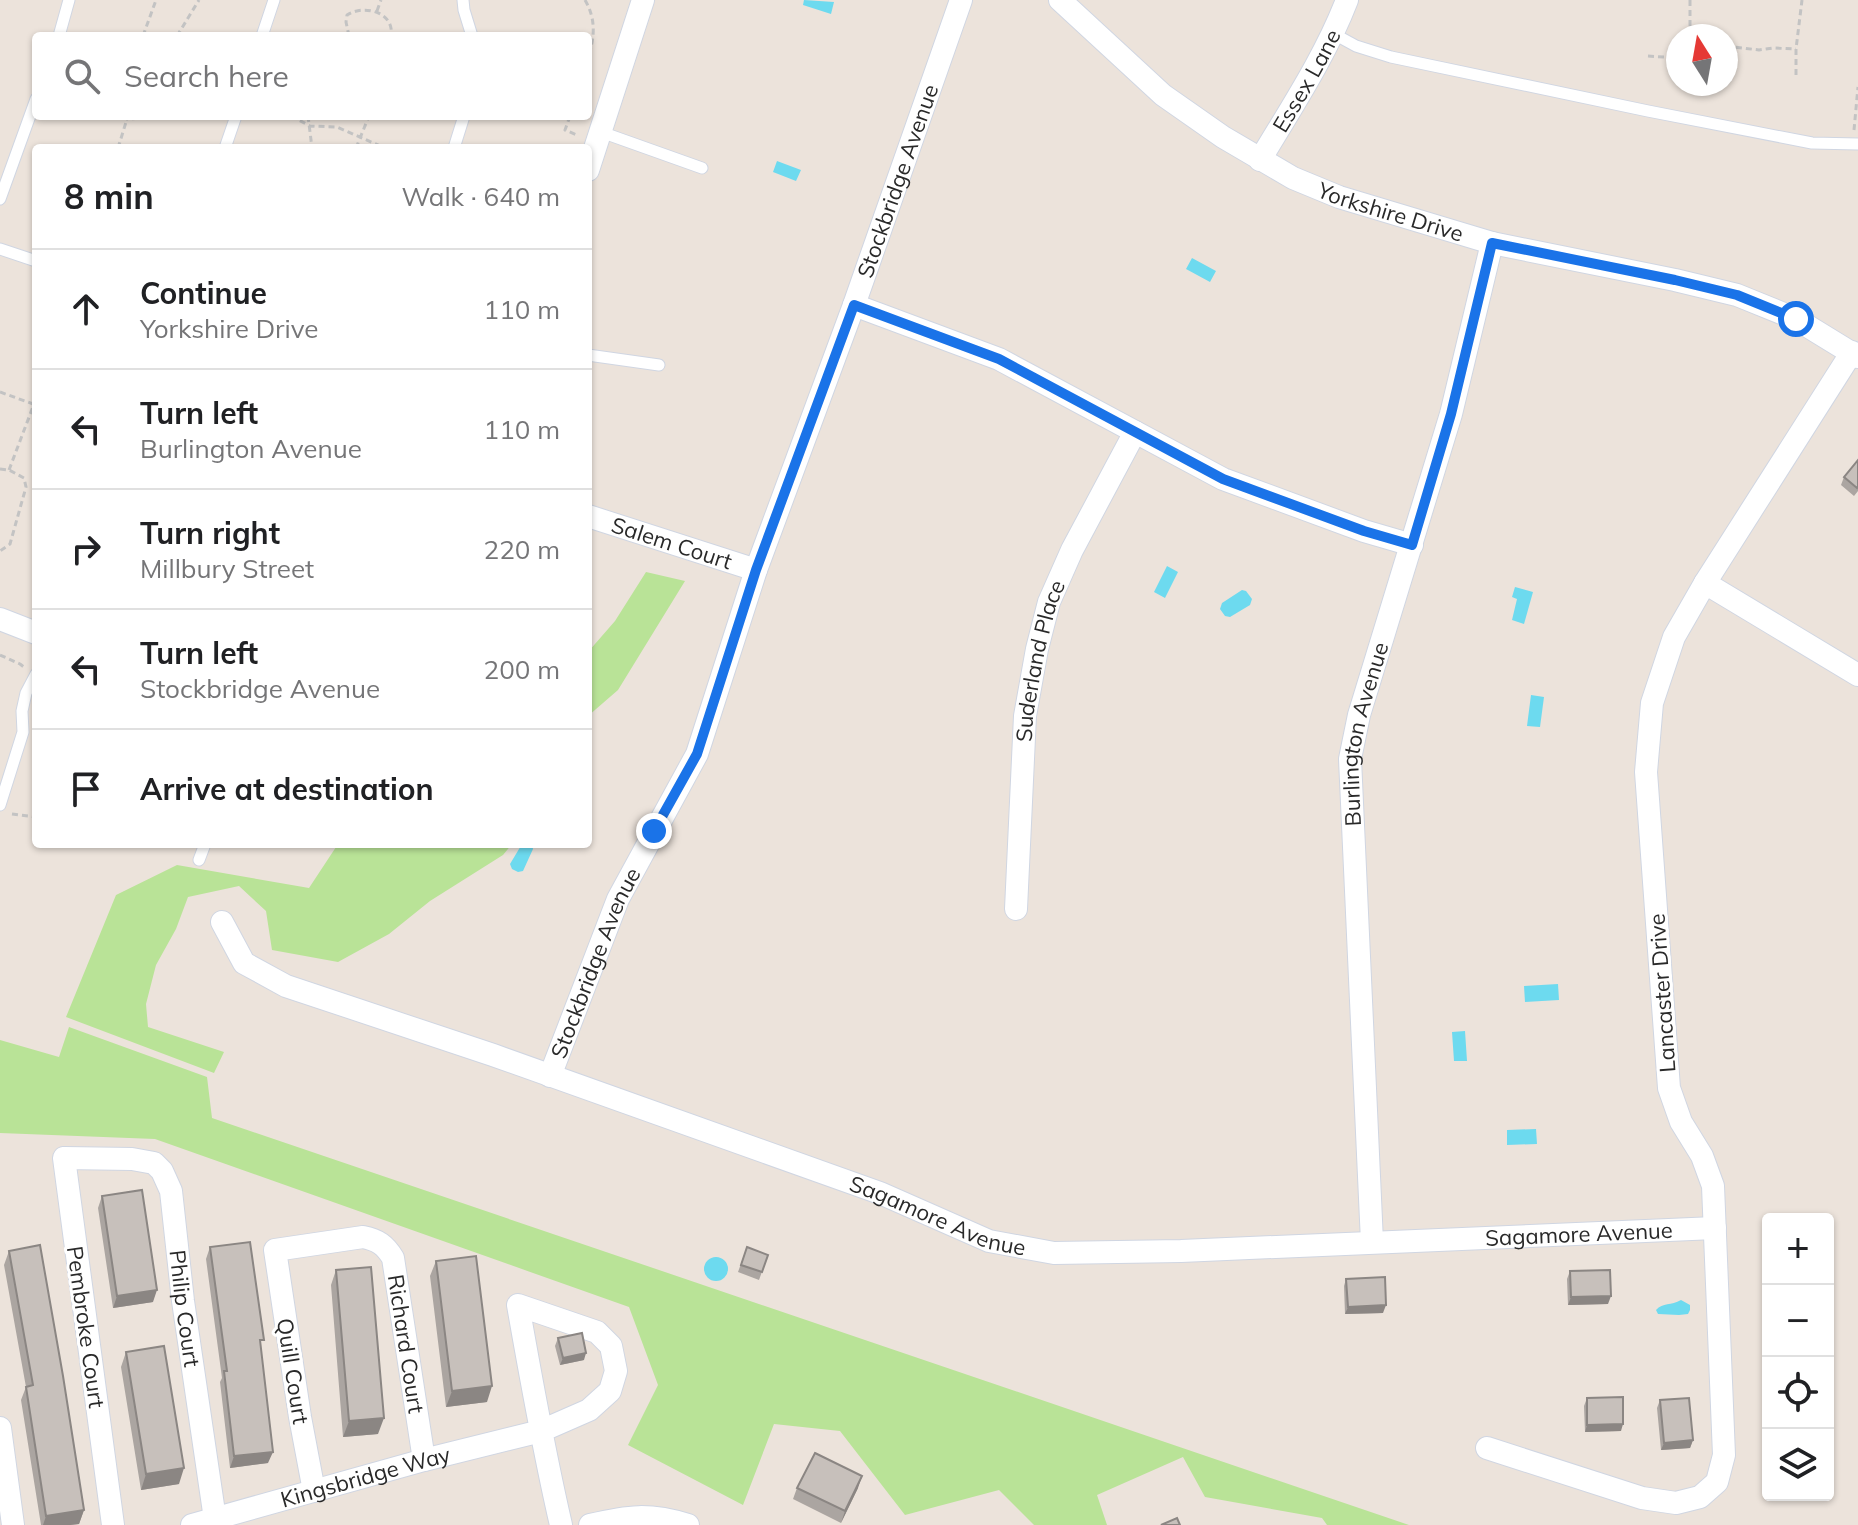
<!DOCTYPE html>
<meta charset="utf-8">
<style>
body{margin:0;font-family:Mulish,sans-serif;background:#f2f2f2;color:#202124}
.controls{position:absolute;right:24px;bottom:24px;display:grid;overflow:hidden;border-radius:8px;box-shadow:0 2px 6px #0004}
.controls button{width:72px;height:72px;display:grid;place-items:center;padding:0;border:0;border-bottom:2px solid #e0e0e0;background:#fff;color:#202124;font:40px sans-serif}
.compass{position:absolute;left:1666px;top:24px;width:72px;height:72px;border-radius:50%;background:#fff;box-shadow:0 2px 6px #0004;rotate:349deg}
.stop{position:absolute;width:24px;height:24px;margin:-18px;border:6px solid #1a73e8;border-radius:50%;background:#fff}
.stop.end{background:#1a73e8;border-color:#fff;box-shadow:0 2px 8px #0008}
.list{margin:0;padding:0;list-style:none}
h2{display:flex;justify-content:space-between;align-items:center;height:104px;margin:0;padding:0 32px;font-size:34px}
h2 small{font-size:26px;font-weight:400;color:#757577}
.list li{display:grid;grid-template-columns:52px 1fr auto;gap:24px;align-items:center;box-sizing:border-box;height:120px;padding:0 32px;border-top:2px solid #e0e0e0}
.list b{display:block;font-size:30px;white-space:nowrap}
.list p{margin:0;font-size:26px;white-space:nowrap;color:#757577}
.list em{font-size:26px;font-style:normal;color:#757577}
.icon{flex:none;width:44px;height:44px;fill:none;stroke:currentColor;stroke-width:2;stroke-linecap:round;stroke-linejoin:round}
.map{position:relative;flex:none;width:1858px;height:1525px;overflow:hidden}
.search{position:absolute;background:#fff;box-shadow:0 2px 6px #0004;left:32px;top:32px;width:560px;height:88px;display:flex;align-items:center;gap:20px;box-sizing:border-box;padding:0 28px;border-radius:8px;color:#757577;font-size:30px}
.panel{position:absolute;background:#fff;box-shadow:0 2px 6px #0004;left:32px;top:144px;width:560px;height:704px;border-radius:8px}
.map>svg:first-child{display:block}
</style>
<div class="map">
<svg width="1858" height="1525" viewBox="0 0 1858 1525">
<rect width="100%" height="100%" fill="#ece3db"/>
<path fill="#b9e397" d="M646 572 685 581 618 690 588 716V652L615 621Z
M338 844H512L503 855 430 901 389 934 338 962 272 950 266 911 239 886 188 897 176 929 156 965 146 1004 148 1027 224 1052 214 1073 66 1017 116 895 177 865 309 888Z
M69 1027 207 1077 212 1118 1409 1525H1327L1322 1518 1205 1497 1183 1457 1097 1495 1107 1525H1034L999 1490 905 1515 840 1431 774 1424 743 1505 628 1445 658 1385 629 1307 155 1139 0 1133V1040L59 1057Z"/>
<path fill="#6ddaef" d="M804 0 834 2 831 14 803 5Z
M777 161 801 170 796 181 773 172Z
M1192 258 1216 271 1210 282 1186 269Z
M1167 566 1178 572 1165 598 1154 592Z
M1515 587 1533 592 1524 624 1512 620 1517 599 1512 597Z
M1242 590 1246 591 1252 599 1250 605 1230 617 1225 616 1220 609 1222 603Z
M1531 695 1544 697 1540 727 1527 726Z
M522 844H532L533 849 523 871 518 872 512 869 510 864Z
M1558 984 1559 1000 1525 1002 1524 986Z
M1465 1031 1467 1061H1454L1452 1032Z
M1536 1129 1537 1144 1507 1145V1130Z
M704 1269a12 12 0 1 1 24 0a12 12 0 1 1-24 0Z
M1681 1300 1690 1305V1310L1688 1314 1679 1315 1658 1314 1656 1310C1663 1302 1671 1306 1681 1300Z"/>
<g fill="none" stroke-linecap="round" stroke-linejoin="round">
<g stroke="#d0d6e2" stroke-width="13">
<path id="lane" d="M463 0 464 10 472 36
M1334 34 1356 46 1391 57 1648 111 1812 143 1858 144
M59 36 69 0
M262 36 274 0
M601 132 702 168
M225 148 236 116
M454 148 464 116
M0 199 36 99
M0 249 36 261
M588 355 659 365
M0 805 23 732 22 711 26 693 36 674
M199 860 205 844"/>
</g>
<g stroke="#d0d6e2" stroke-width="24">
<g id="street">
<path id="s1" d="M1060 0 1163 95 1223 137 1293 178 1339 197 1492 243 1675 280 1737 295 1796 319 1858 357"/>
<path id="s2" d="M1260 160C1291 108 1325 57 1347 0"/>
<path d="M588 170 643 0"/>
<path d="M854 305 999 359 1223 479 1364 531 1412 545"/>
<path id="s3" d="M588 516 756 570"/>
<path d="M1705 583 1858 675"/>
<path d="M0 619 36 633"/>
<path id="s4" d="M1016 909 1025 716 1037 649 1049 602 1072 550 1135 432"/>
<path id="s5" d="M222 922 244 963 286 986 493 1055 880 1193 989 1241 1054 1253 1181 1251 1715 1228"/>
<path id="s6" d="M550 1076 618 899 697 754 756 570 854 305 961 0"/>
<path id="s7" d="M1372 1242 1350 759 1359 715 1451 414 1492 243"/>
<path d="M0 1428 13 1525"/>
<path d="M1487 1448 1642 1498 1676 1503 1700 1497 1717 1482 1724 1455 1713 1186 1702 1156 1681 1122 1669 1088 1646 772 1652 703 1674 637 1705 583 1852 352"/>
<path id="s8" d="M314 1491 300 1417 275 1250 363 1237C378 1240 385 1245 393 1258L424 1460"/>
<path id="s9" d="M113 1525 64 1158 132 1159 154 1163 162 1171 171 1191 183 1301 215 1519"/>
<path id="s10" d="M192 1525 424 1460 541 1431 589 1410 610 1391 616 1371 611 1346 597 1332 518 1305C531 1379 544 1452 561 1525"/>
<path d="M590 1525C628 1516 649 1513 688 1525"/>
</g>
</g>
<path stroke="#c3c3c3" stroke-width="3" stroke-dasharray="6 4" stroke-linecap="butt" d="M585 0C596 19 595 37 588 57
M1690 0V36
M377 11 381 0
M143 36 156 0
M177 36 199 0
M349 36 346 22 347 15C364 4 395 12 391 36
M1726 46 1759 50 1773 48 1796 49
M1648 56 1678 58
M1796 75V49L1802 0
M123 116 127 119 143 118 145 116
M291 116 310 126 337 127 385 148
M308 116 312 148
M570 116 565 130 577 135
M1854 130 1858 87
M118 148 127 119
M356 148 369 116
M0 392 36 405
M0 469 9 470 24 478 26 487 10 544 0 551
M9 470 34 404
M0 655 20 664 25 668
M12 814 36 817"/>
<use href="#lane" stroke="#fff" stroke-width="11"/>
<use href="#street" stroke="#fff" stroke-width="22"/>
</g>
<path fill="#aba5a1" d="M1858 460V491L1854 496 1841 485 1844 477Z
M102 1196 153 1302 113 1308 98 1208Z
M210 1247 261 1348 268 1463 230 1468 220 1382 222 1378 206 1259Z
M747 1247 768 1255 759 1280 738 1272Z
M9 1251 84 1510 79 1524 70 1525H41L21 1400 26 1387 4 1265Z
M436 1261 487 1402 446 1407 430 1276Z
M336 1270 378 1434 343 1437 331 1285Z
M1570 1271 1608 1304 1568 1305 1567 1279Z
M1346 1279 1383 1313 1345 1314 1344 1286Z
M558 1338 584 1360 560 1365 555 1346Z
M126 1352 179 1484 141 1490 121 1367Z
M1587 1398 1621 1431 1585 1432 1584 1406Z
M1660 1400 1693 1440 1690 1448 1661 1450 1657 1408Z
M797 1488H858L841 1523 793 1499Z"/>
<path fill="#8b8683" d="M157 1290 153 1302 113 1308 117 1296Z
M1611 1296 1608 1304 1568 1305 1571 1297Z
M1386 1305 1383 1313 1345 1314 1348 1307Z
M586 1353 584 1360 560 1365 563 1358Z
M492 1386 487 1402 446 1407 452 1391Z
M384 1418 378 1434 343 1437 349 1421Z
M1623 1424 1621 1431 1585 1432 1587 1425Z
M1693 1440 1690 1448 1661 1450 1664 1443Z
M273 1452 268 1463 230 1468 234 1456Z
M184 1468 179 1484 141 1490 146 1474Z
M862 1476 858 1488 841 1523 845 1511Z
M84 1510 79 1524 70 1525H43L46 1516Z"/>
<path fill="#c7c0bb" stroke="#8b8683" stroke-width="2" d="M1858 460V486L1857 488 1844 477Z
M142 1190 157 1290 117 1296 102 1196Z
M250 1242 264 1340H260L273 1452 234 1456 224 1371H227L210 1247Z
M40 1245 63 1376 84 1510 46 1516 26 1387 33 1385 9 1251Z
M747 1247 768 1255 762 1272 741 1265Z
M476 1256 492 1386 452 1391 436 1261Z
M371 1267 384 1418 349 1421 336 1270Z
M1610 1270 1611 1296 1571 1297 1570 1271Z
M1385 1277 1386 1305 1348 1307 1346 1279Z
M582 1333 586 1353 563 1358 558 1338Z
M164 1346 184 1468 146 1474 126 1352Z
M1623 1397V1424L1587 1425V1398Z
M1689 1398 1693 1440 1664 1443 1660 1400Z
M815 1453 862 1476 845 1511 797 1488Z
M1177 1518 1180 1525H1161Z"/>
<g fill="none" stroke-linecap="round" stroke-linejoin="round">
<path stroke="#1a73e8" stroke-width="10" d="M654 831 697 754 756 570 854 305 999 359 1223 479 1364 531 1412 545 1451 414 1492 243 1675 280 1737 295 1796 319"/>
</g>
<g text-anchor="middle" stroke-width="6" stroke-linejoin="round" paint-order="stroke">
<g font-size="22" fill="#292929" stroke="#fff">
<text dy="8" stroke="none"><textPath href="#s2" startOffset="92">Essex Lane</textPath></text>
<text dy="8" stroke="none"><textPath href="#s6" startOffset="962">Stockbridge Avenue</textPath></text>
<text dy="8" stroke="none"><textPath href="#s1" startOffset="398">Yorkshire Drive</textPath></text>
<text dy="8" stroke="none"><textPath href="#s3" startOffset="88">Salem Court</textPath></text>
<text dy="8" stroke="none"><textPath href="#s4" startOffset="250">Suderland Place</textPath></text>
<text dy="8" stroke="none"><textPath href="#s7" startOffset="510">Burlington Avenue</textPath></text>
<text dy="8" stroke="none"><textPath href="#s6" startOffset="122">Stockbridge Avenue</textPath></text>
<text transform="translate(1662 993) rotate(-94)" y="8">Lancaster Drive</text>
<text dy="8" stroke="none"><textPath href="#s5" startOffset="786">Sagamore Avenue</textPath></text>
<text dy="8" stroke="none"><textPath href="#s5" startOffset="1434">Sagamore Avenue</textPath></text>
<text dy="8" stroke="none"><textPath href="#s9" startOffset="612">Philip Court</textPath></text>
<text transform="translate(86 1327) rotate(82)" y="8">Pembroke Court</text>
<text dy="8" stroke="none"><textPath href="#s8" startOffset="458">Richard Court</textPath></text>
<text transform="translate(293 1371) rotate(81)" y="8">Quill Court</text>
<text dy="8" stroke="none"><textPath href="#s10" startOffset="180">Kingsbridge Way</textPath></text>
</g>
</g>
</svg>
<div class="controls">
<button>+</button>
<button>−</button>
<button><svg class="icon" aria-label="locate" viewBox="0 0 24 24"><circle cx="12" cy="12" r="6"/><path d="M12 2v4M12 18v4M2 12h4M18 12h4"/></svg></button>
<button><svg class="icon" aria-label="layers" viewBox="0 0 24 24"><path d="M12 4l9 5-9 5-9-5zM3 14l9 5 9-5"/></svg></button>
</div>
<svg class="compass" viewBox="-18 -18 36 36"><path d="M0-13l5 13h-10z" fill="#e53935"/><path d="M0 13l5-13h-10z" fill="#757577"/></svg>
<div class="stop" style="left:1796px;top:319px"></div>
<div class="stop end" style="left:654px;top:831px"></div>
<div class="search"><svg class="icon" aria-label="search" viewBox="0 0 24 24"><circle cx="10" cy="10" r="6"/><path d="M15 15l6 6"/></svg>Search here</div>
<section class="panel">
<h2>8 min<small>Walk · 640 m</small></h2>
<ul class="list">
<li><svg class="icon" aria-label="ahead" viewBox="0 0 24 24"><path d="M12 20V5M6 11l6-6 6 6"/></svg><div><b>Continue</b><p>Yorkshire Drive</p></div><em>110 m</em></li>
<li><svg class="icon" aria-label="left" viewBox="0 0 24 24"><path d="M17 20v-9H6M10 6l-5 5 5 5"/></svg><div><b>Turn left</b><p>Burlington Avenue</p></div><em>110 m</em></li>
<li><svg class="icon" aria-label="right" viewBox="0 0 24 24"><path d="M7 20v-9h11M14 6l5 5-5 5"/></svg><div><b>Turn right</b><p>Millbury Street</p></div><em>220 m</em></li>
<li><svg class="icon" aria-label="left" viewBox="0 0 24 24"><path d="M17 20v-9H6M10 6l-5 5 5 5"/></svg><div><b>Turn left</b><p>Stockbridge Avenue</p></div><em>200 m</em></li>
<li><svg class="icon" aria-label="arrive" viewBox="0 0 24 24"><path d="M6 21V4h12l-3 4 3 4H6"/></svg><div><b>Arrive at destination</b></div></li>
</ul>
</section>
</div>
